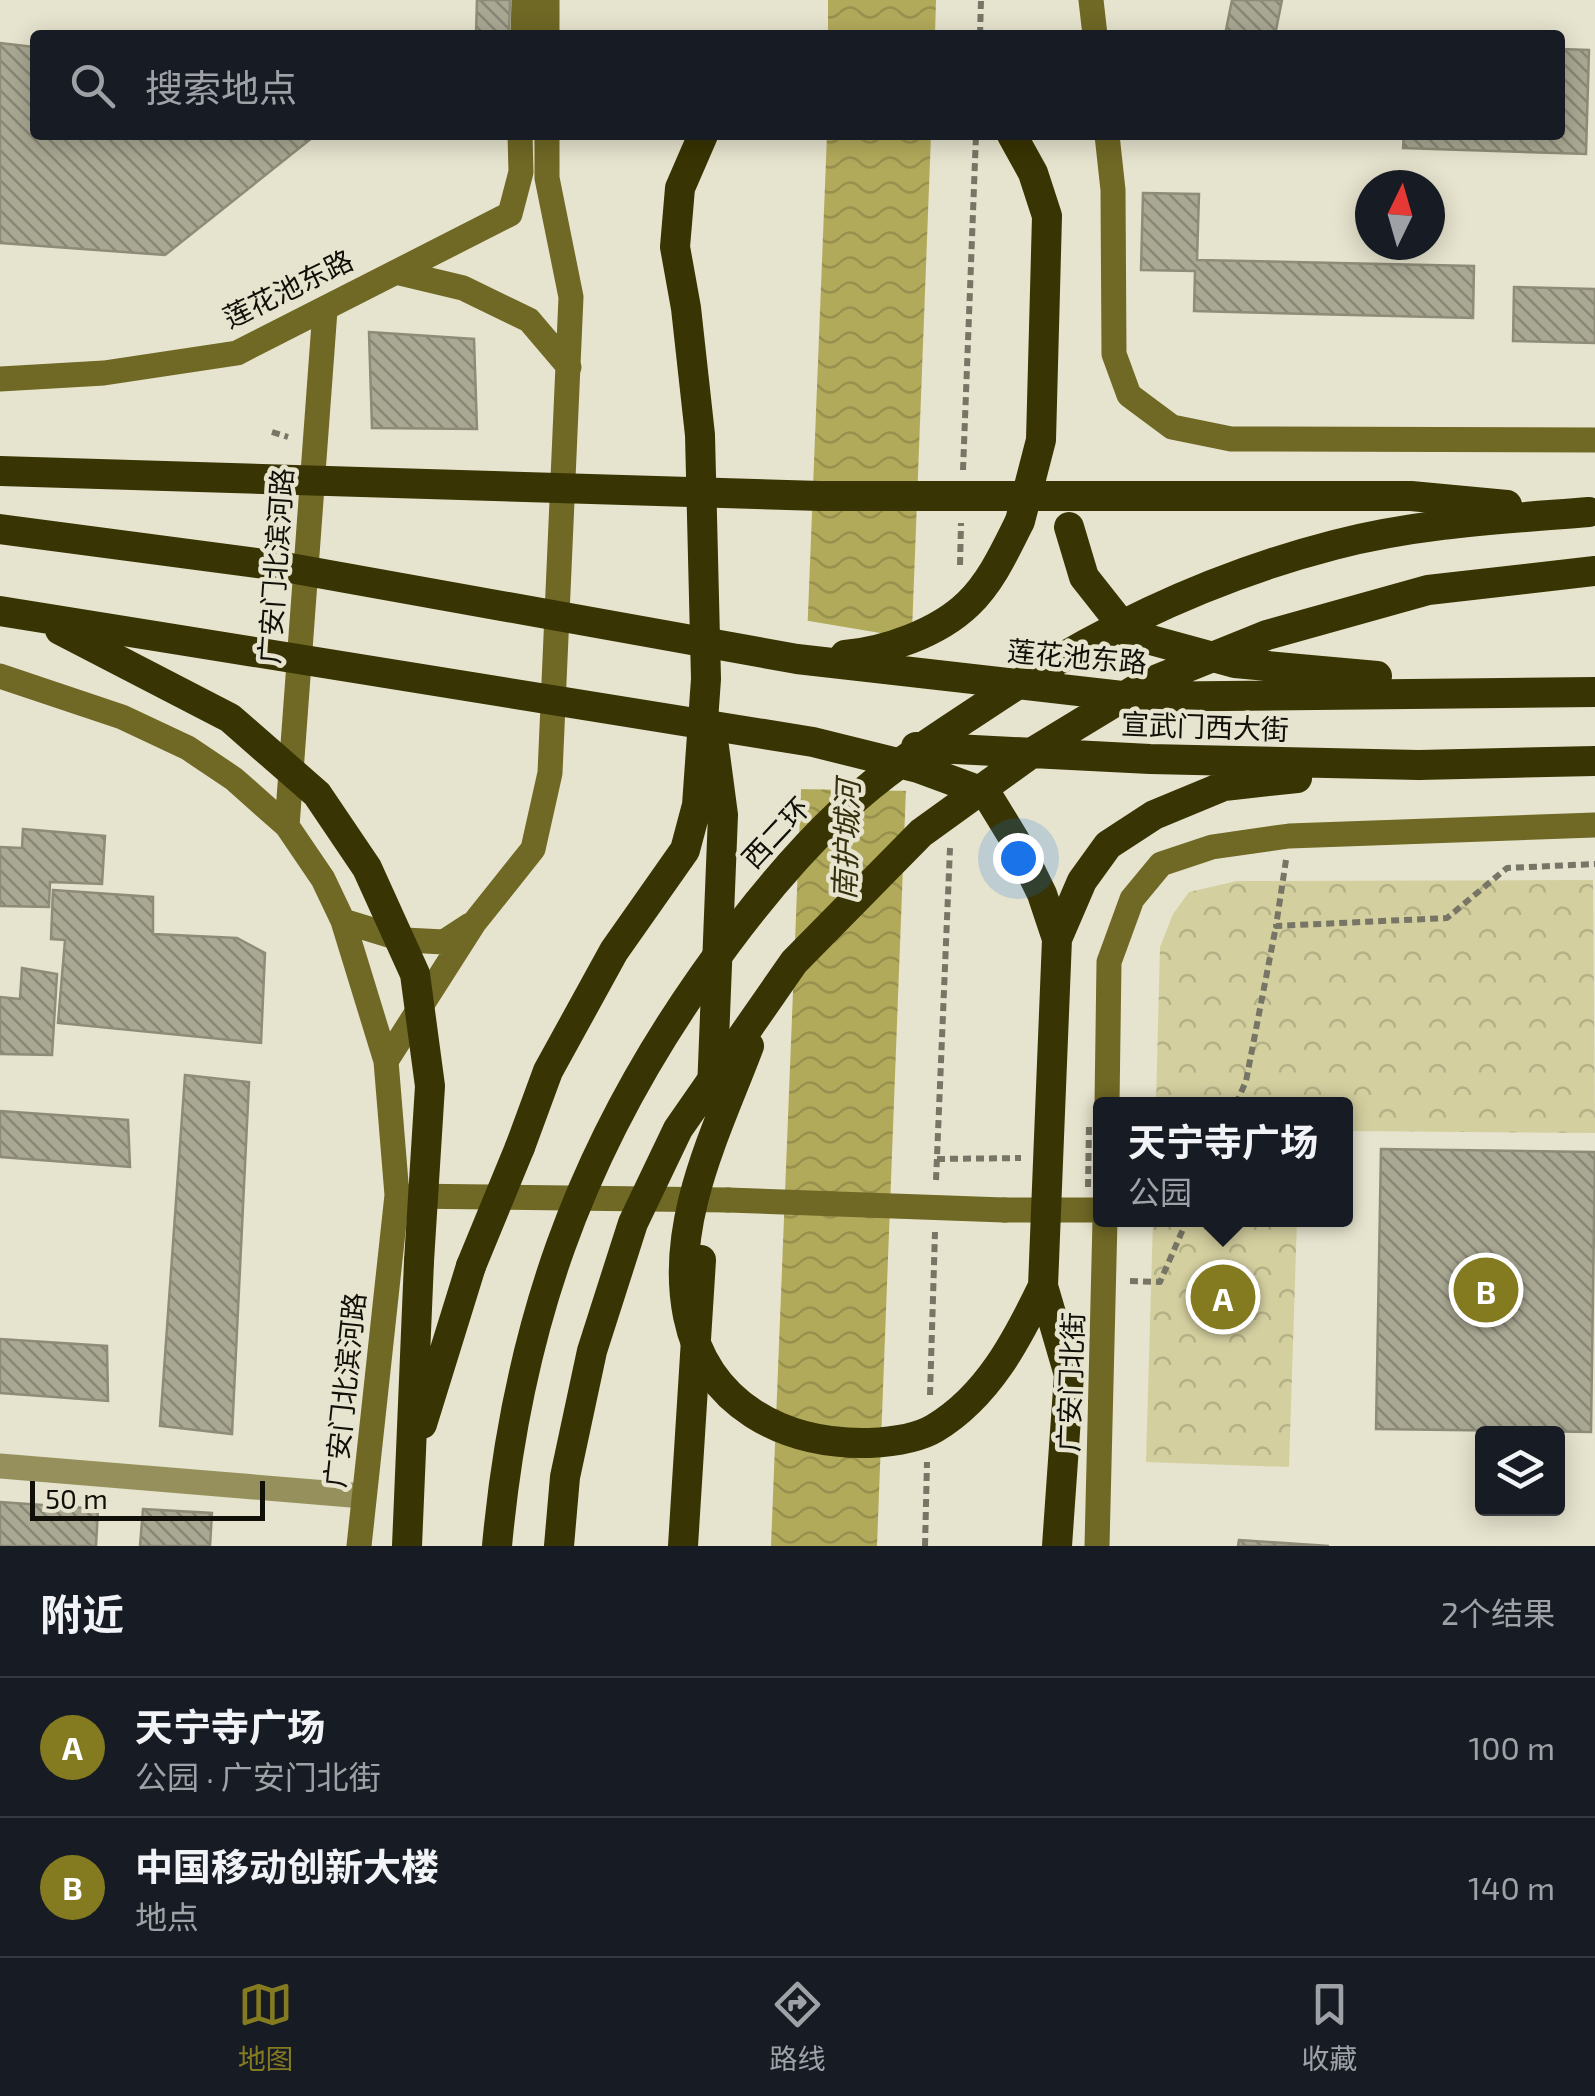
<!DOCTYPE html>
<html lang="zh">
<meta charset="utf-8">
<style>
body{margin:0;font-family:"Exo 2","Noto Sans SC",sans-serif;background:#242831;color:#f1f3f6}
.controls{position:absolute;right:30px;bottom:30px;display:grid;overflow:hidden;border-radius:10px;box-shadow:0 5px 25px #0003}
.controls button{width:90px;height:90px;display:grid;place-items:center;padding:0;border:0;border-bottom:2px solid #363941;background:#171b24;color:#f1f3f6;font:50px sans-serif}
.compass{position:absolute;left:1355px;top:170px;width:90px;height:90px;border-radius:50%;background:#171b24;box-shadow:0 5px 25px #0003;rotate:5deg}
.scale{position:absolute;left:30px;bottom:25px;width:235px;box-sizing:border-box;padding-left:10px;border:5px solid #111008;border-top:0;font-size:28px;line-height:35px;white-space:nowrap;color:#111008;-webkit-text-stroke:8px #e6e4ce;paint-order:stroke}
.you{position:absolute;left:1018px;top:858px;width:35px;height:35px;margin:-25px;border:8px solid #fff;border-radius:50%;background:#1a73e8;box-shadow:0 0 0 15px #1a73e833}
.badge{display:grid;place-items:center;width:65px;height:65px;border-radius:50%;background:#847b20;color:#fff;font-size:32px;font-weight:700}
.pin{position:absolute;translate:-50% -50%;border:5px solid #fff;box-shadow:0 2px 10px #0006}
.popup{position:absolute;left:1093px;top:1097px;width:260px;height:130px;box-sizing:border-box;display:grid;place-content:center;border-radius:10px;background:#171b24;filter:drop-shadow(0 2px 8px #0005);font-size:32px;white-space:nowrap;color:#9ea1a6}
.popup b{font-size:38px;color:#f1f3f6}
.popup::after{content:'';position:absolute;left:50%;top:100%;margin-left:-20px;border:20px solid transparent;border-top-color:#171b24}
.list{margin:0;padding:0;list-style:none}
h2{display:flex;justify-content:space-between;align-items:center;height:130px;margin:0;padding:0 40px;font-size:42px}
h2 small{font-size:32px;font-weight:400;color:#9ea1a6}
.list li{display:grid;grid-template-columns:65px 1fr auto;gap:30px;align-items:center;box-sizing:border-box;height:140px;padding:0 40px;border-top:2px solid #363941}
.list b{display:block;font-size:38px;white-space:nowrap}
.list p{margin:0;font-size:32px;white-space:nowrap;color:#9ea1a6}
.list em{font-size:32px;font-style:normal;color:#9ea1a6}
.icon{flex:none;width:55px;height:55px;fill:none;stroke:currentColor;stroke-width:2;stroke-linecap:round;stroke-linejoin:round}
.map{position:relative;flex:none;width:1595px;height:1546px;overflow:hidden}
.search{position:absolute;background:#171b24;box-shadow:0 5px 25px #0003;left:30px;right:30px;top:30px;height:110px;display:flex;align-items:center;gap:25px;box-sizing:border-box;padding:0 35px;border-radius:10px;color:#9ea1a6;font-size:38px}
.sheet{height:410px;background:#171b24}
nav{display:flex;justify-content:space-around;align-items:center;box-sizing:border-box;height:140px;border-top:2px solid #363941;background:#171b24;font-size:28px;color:#9ea1a6}
nav a{display:grid;justify-items:center;gap:5px}
nav .on{color:#847b20}
.map>svg:first-child{display:block}
</style>
<div class="map">
<svg width="1595" height="1546" viewBox="0 0 1595 1546">
<defs>
<pattern id="forest-crowns" width="20" height="18" patternUnits="userSpaceOnUse" patternTransform="scale(2.5)"><rect width="20" height="18" fill="#d4cf9f"/><path d="M2 6a3 3 0 1 1 6 0M12 15a3 3 0 1 1 6 0" fill="none" stroke="#b5b187"/></pattern>
<pattern id="water-waves" width="16" height="10" patternUnits="userSpaceOnUse" patternTransform="scale(2.5)"><rect width="16" height="10" fill="#b2aa5b"/><path d="M0 5q4-4 8 0t8 0" fill="none" stroke="#98914e"/></pattern>
<pattern id="building-back-hatch" width="6" height="6" patternUnits="userSpaceOnUse" patternTransform="scale(2.5)"><rect width="6" height="6" fill="#a9a893"/><path d="M-1 5l2 2M0 0l6 6M5-1l2 2" fill="none" stroke="#888776"/></pattern>
</defs>
<rect width="100%" height="100%" fill="#e6e4ce"/>
<path fill="url(#forest-crowns)" d="M1593 880 1595 1133 1346 1131V1104H1156L1160 947 1173 914 1189 892 1237 881Z
M1153 1220H1297L1289 1467 1146 1462Z"/>
<path fill="url(#water-waves)" d="M828 0H936L935 35H828Z
M827 135H931L877 1546H771Z"/>
<path fill="#e6e4ce" d="M803 620 916 639 911 791 796 789Z"/>
<path fill="url(#building-back-hatch)" stroke="#8e8c78" stroke-width="2.5" d="M477 0H510L509 35H476Z
M1232 0H1282L1275 35H1225Z
M0 43 35 47V135H312V138L165 255 0 243Z
M1560 49 1589 50 1586 154 1403 148 1404 135H1560Z
M1143 193 1199 194 1197 260 1474 266 1473 318 1194 311 1195 271 1141 270Z
M1514 287 1595 289V343L1513 341Z
M369 332 474 339 477 429 372 428Z
M23 829 105 836 102 884 50 882 49 907 0 906V847L22 848Z
M53 890 153 897V934L237 938 265 953 261 1043 58 1023 65 940 51 939Z
M22 968 57 974 52 1055 0 1054V997L20 999Z
M185 1075 249 1082 232 1434 160 1426Z
M0 1111 128 1120 130 1167 0 1157Z
M1381 1149 1595 1152 1591 1432 1376 1429Z
M0 1339 107 1346 108 1401 0 1393Z
M0 1502 98 1509 96 1546H0Z
M143 1509 212 1513 210 1546H140Z
M1239 1540 1329 1546H1238Z"/>
<g fill="none" stroke-linecap="round" stroke-linejoin="round">
<path stroke="#767566" stroke-width="6" stroke-dasharray="8 5" stroke-linecap="butt" d="M980 35 981 0
M272 432 288 437
M963 470 976 135
M960 565 961 523
M1286 860 1276 926 1447 918 1507 868 1595 864
M1236 1104 1246 1081 1276 926
M937 1159 1021 1158
M936 1180 950 848
M1088 1187 1089 1125
M1130 1281 1160 1282 1187 1220
M930 1395 935 1232
M925 1546 927 1462"/>
<path stroke="#96915c" stroke-width="25" d="M0 1466 363 1496"/>
<path stroke="#706825" stroke-width="25" d="M547 0V35
M1091 0 1095 35
M523 35 524 0
M1107 135 1113 190 1114 354 1129 395 1172 427 1231 439 1595 440
M396 272 463 288 529 320 569 367
M0 379 104 373 237 353 510 214 521 172 520 135
M0 676 122 717 188 748 234 779 287 826 323 879 343 921 386 1061 397 1195 359 1546
M287 826 325 310
M343 921 405 940 444 942 470 925
M386 1061 474 923 533 849 550 773 571 297 547 178V135
M1107 1104 1109 962 1132 899 1161 864 1212 847 1289 836 1595 825
M407 1196 728 1200
M1004 1210H1100
M1097 1546 1105 1220"/>
<path stroke="#393403" stroke-width="30" d="M1012 135 1033 173 1047 216 1041 440 1020 521
M1419 765 1595 761
M712 1090 723 815 714 747
M520 1147 548 1071 614 951 685 850 697 805 706 679 700 435 686 308 675 247 680 188 703 135
M422 1424 471 1266
M407 1546 419 1261
M683 1546 701 1260"/>
<path stroke="#706825" stroke-width="25" d="M728 1200 1004 1210"/>
<path stroke="#393403" stroke-width="30" d="M0 471 820 496H1411L1507 505
M1069 527 1084 577 1129 634 1235 663 1377 676
M0 529 279 566 797 659 1131 697 1595 692
M0 611 813 742 918 768 986 793 1019 847 1042 894 1057 939 1043 1286 1069 1375 1057 1546
M60 630 230 718 317 794 367 868 415 974 430 1086 419 1261
M845 655C886 651 938 633 968 604 991 582 1005 551 1019 523
M916 747 1150 759 1419 765
M1057 939 1082 881 1108 845 1154 815 1224 786 1297 778
M749 1046C717 1131 669 1223 688 1316 706 1405 784 1445 869 1443 890 1442 917 1439 935 1428 988 1396 1017 1340 1043 1286
M471 1266 520 1147
M497 1546C517 1329 578 1154 703 976 745 916 789 861 842 811 886 769 938 737 989 703 1095 632 1210 577 1334 545 1418 523 1503 519 1589 512
M559 1546 565 1477 592 1351 633 1223 678 1129 794 962 921 833 1036 750 1143 685 1267 635 1428 590 1595 571"/>
</g>
<g text-anchor="middle" stroke-width="9" stroke-linejoin="round" paint-order="stroke">
<g font-size="28" fill="#111008" stroke="#e6e4ce">
<text transform="translate(288 289) rotate(-26)" y="10">莲花池东路</text>
<text transform="translate(276 566) rotate(-86)" y="10">广安门北滨河路</text>
<text transform="translate(1077 657) rotate(5)" y="10">莲花池东路</text>
<text transform="translate(1205 727) rotate(2)" y="10">宣武门西大街</text>
<text transform="translate(776 833) rotate(-47)" y="10">西二环</text>
<text transform="translate(1071 1382) rotate(-88)" y="10">广安门北街</text>
<text transform="translate(345 1390) rotate(-84)" y="10">广安门北滨河路</text>
</g>
<g font-size="30" font-style="italic" fill="#35310e" stroke="#e6e4ce">
<text transform="translate(847 840) rotate(-88)" y="10">南护城河</text>
</g>
</g>
</svg>
<div class="controls">
<button><svg class="icon" aria-label="layers" viewBox="0 0 24 24"><path d="M12 4l9 5-9 5-9-5zM3 14l9 5 9-5"/></svg></button>
</div>
<svg class="compass" viewBox="-18 -18 36 36"><path d="M0-13l5 13h-10z" fill="#e53935"/><path d="M0 13l5-13h-10z" fill="#9ea1a6"/></svg>
<div class="scale">50 m</div>
<div class="you"></div>
<div class="pin badge" style="left:1223px;top:1297px">A</div>
<div class="popup"><b>天宁寺广场</b>公园</div>
<div class="pin badge" style="left:1486px;top:1290px">B</div>
<div class="search"><svg class="icon" aria-label="search" viewBox="0 0 24 24"><circle cx="10" cy="10" r="6"/><path d="M15 15l6 6"/></svg>搜索地点</div>
</div>
<section class="sheet">
<h2>附近<small>2个结果</small></h2>
<ul class="list">
<li><span class="badge">A</span><div><b>天宁寺广场</b><p>公园 · 广安门北街</p></div><em>100 m</em></li>
<li><span class="badge">B</span><div><b>中国移动创新大楼</b><p>地点</p></div><em>140 m</em></li>
</ul>
</section>
<nav>
<a class="on"><svg class="icon" aria-label="map" viewBox="0 0 24 24"><path d="M3 6l6-2 6 2 6-2v14l-6 2-6-2-6 2zM9 4v14M15 6v14"/></svg>地图</a>
<a><svg class="icon" aria-label="directions" viewBox="0 0 24 24"><path d="M12 3l9 9-9 9-9-9zM9 14v-3h6M13 9l2 2-2 2"/></svg>路线</a>
<a><svg class="icon" aria-label="saved" viewBox="0 0 24 24"><path d="M7 4h10v16l-5-4-5 4z"/></svg>收藏</a>
</nav>
